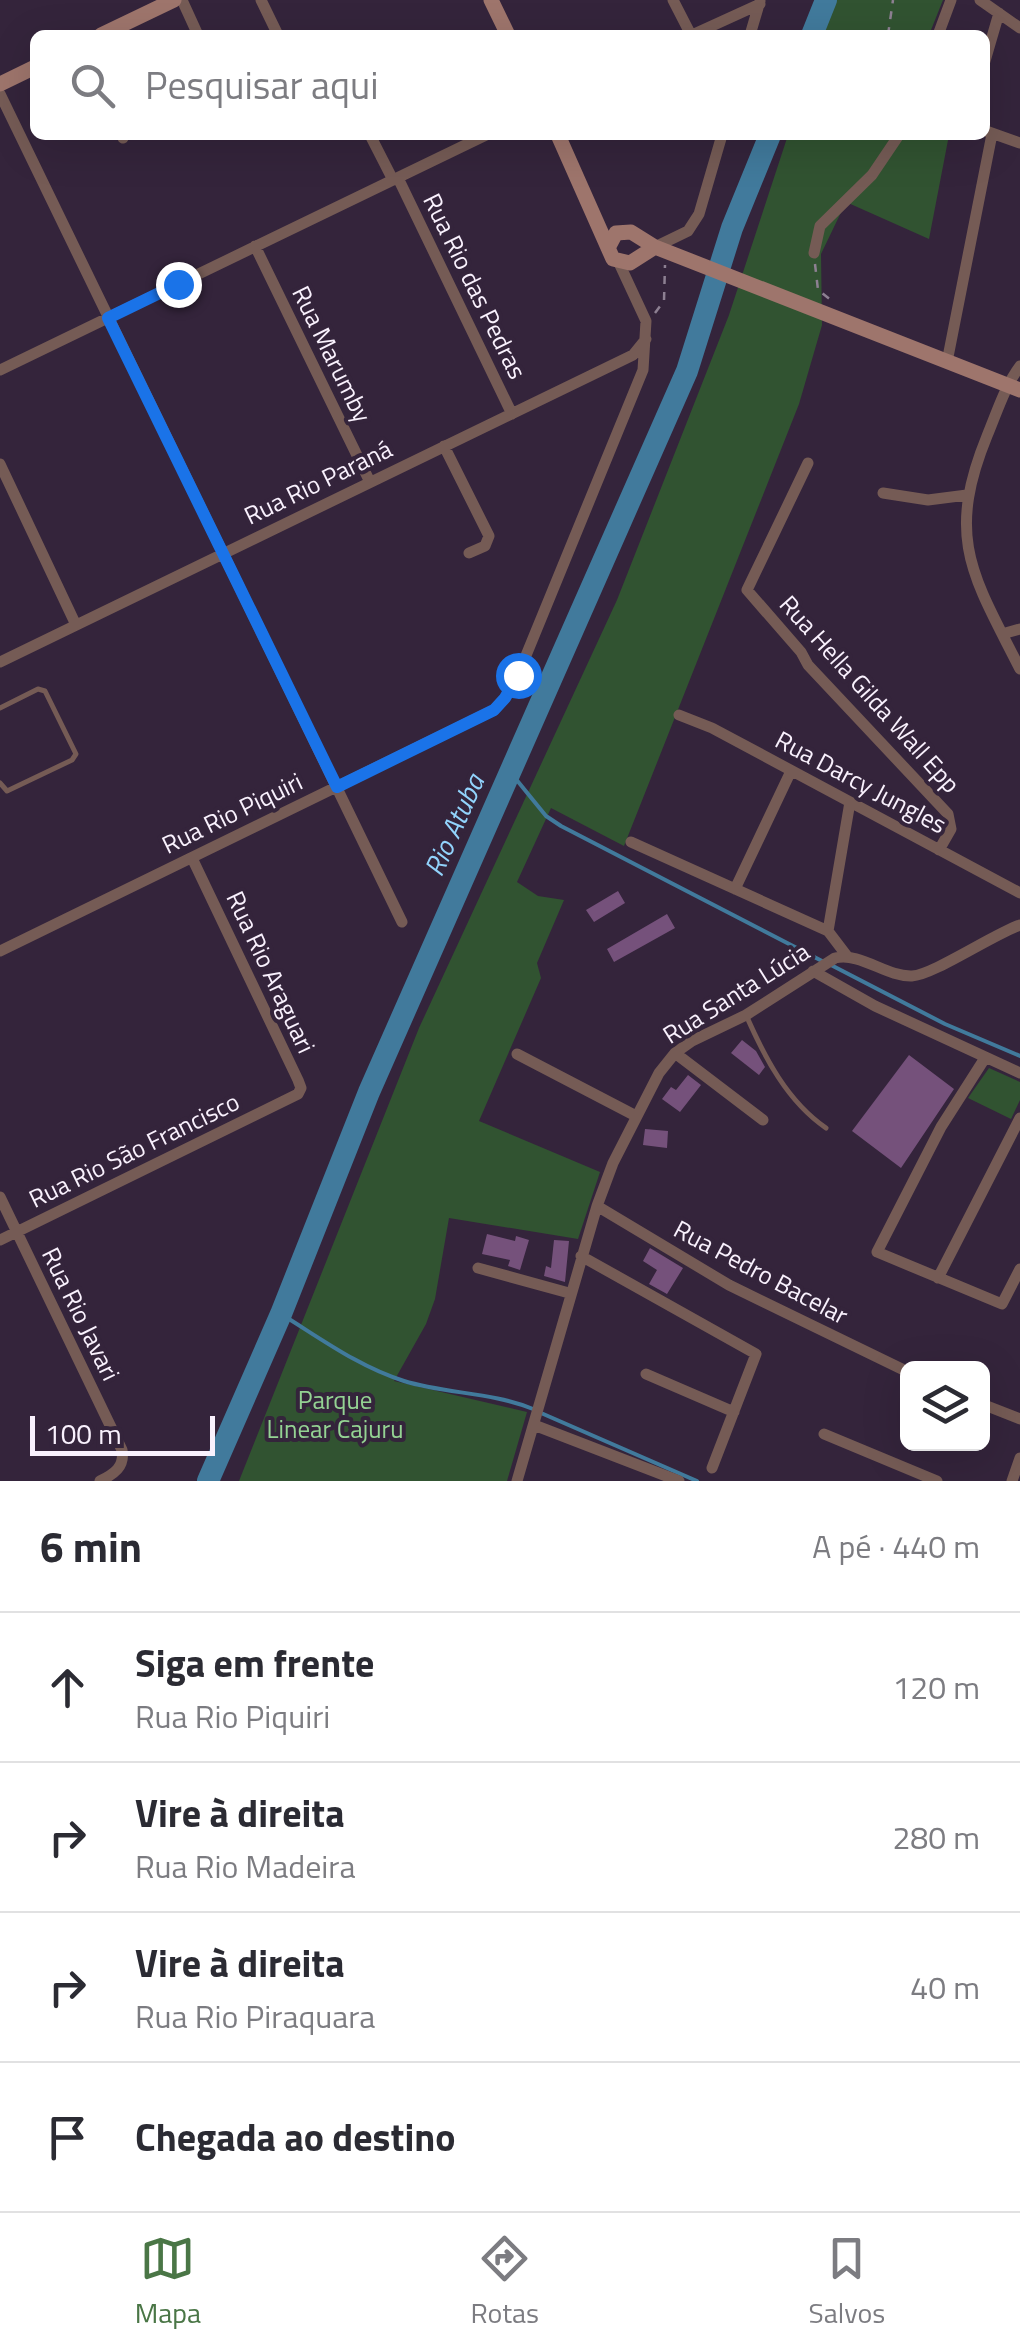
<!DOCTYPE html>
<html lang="pt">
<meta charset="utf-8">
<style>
body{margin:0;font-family:"Titillium Web",sans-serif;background:#f7f7f7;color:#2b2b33}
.controls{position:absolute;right:30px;bottom:30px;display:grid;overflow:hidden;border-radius:15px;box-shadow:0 10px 40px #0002}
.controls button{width:90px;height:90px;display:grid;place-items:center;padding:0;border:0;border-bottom:2px solid #e1e1e2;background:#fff;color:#2b2b33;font:50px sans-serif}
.scale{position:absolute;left:30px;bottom:25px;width:185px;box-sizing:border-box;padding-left:10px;border:5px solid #f9f1fd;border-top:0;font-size:28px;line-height:35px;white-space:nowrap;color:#f9f1fd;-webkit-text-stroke:8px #34243b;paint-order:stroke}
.stop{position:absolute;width:30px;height:30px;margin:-22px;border:8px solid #1a73e8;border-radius:50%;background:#fff}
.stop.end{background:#1a73e8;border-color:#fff;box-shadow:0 2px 10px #0008}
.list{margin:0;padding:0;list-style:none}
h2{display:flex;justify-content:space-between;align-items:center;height:130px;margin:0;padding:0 40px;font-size:42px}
h2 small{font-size:32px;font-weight:400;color:#7c7c81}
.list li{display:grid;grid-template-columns:65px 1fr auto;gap:30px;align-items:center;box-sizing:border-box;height:150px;padding:0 40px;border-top:2px solid #e1e1e2}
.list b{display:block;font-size:38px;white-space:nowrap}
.list p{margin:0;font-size:32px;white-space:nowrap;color:#7c7c81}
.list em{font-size:32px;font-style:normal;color:#7c7c81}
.icon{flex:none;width:55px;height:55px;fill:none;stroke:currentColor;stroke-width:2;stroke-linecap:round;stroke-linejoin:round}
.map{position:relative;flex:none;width:1020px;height:1481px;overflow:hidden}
.search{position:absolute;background:#fff;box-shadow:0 10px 40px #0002;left:30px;right:30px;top:30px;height:110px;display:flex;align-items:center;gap:25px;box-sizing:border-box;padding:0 35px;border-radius:15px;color:#7c7c81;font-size:38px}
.sheet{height:730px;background:#fff}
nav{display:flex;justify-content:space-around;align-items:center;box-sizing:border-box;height:140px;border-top:2px solid #e1e1e2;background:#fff;font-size:28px;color:#7c7c81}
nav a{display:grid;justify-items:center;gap:5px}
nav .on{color:#4a7646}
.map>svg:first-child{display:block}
</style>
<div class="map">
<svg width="1020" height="1481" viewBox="0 0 1020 1481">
<rect width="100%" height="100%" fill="#34243b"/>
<path fill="#315331" d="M832 0H943L929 35H820Z
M788 135H949L929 239 846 202 821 254 822 325 799 404 624 846 551 808 517 882 538 896 564 900 537 963 541 978 479 1121 600 1172 578 1239 449 1218 435 1299 426 1324 394 1381 527 1412 507 1481H239L419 1028 617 600 729 315Z
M989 1068 1020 1082V1100L1011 1119 968 1098Z"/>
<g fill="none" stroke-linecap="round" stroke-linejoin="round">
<path stroke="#417a9c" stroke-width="4" d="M511 773 546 816 561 826 822 961
M831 965 945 1024 1020 1056
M281 1314C320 1338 359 1367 404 1381 446 1394 492 1392 533 1409
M541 1413 697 1481"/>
<path stroke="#417a9c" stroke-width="22" d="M812 35 826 0
M208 1481 281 1314 369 1092 687 371 732 228 770 135"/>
</g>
<path fill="#75517b" d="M618 891 625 903 594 922 586 910Z
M667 914 675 928 614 962 607 949Z
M742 1040 756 1051 765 1067 759 1075 731 1053Z
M909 1055 954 1089 901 1168 852 1131Z
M688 1075 701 1085 680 1112 662 1099 671 1087 676 1090Z
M645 1129 668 1131 667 1148 643 1145Z
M487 1234 515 1241 516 1236 529 1240 520 1270 508 1266 510 1260 482 1254Z
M554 1240 569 1241 565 1282 544 1276 546 1266 551 1268Z
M650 1248 683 1268 667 1294 649 1284 657 1270 643 1261Z"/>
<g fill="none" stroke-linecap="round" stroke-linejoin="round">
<path stroke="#8d8092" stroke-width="2.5" stroke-dasharray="8 8" stroke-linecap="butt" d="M888 35 893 0
M815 264 818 290 831 300
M655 313 664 301 665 265"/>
<path stroke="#755b55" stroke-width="5" d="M0 708 38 689 45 691 76 754 72 760 7 791 0 783
M746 1015C765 1058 787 1101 826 1128"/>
<path stroke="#755b55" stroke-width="11" d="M182 0 198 35
M261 0 278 35
M673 0 691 35
M980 0 1020 28
M692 35 760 4
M750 35 760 1
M938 35 951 0
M985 61 999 13
M0 94 402 922
M986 131 1020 143
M122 135 123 138
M370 135 393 180
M398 178 512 414
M255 246 370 482
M655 247 688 231 699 214 722 135
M814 253 820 226 872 175 899 135
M947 362 992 134
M1020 366C1005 386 997 412 987 436 945 539 973 576 1020 669
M0 370 486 135
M444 446 489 536 485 546 469 553
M808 463 747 590 801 652 808 665 948 814 951 829 939 850
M0 464 76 625
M883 493 928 500 967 495
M1002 634 1020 629
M0 662 633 355 646 339
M679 715 712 728 1020 893
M631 842 828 931 847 956
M735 889 791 771
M828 931 850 802
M0 951 494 710 505 698 518 675 643 370 646 321 619 263
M813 971 875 1006 1020 1073
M675 1053 763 1120
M517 1054 636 1116
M985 1058 941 1127 877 1252 1002 1304 1020 1269
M0 1197 122 1450C125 1467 114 1474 100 1481
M597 1206 729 1285 908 1372
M0 1240 298 1094 301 1088 298 1080 192 858
M581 1256 756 1354 712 1468
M478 1268 569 1293
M938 1278 1020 1118
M646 1374 734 1412
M982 1404 1020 1419
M534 1425 679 1481
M824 1434 937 1481
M517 1481 597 1206 613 1163 659 1073 675 1053 692 1041 746 1015 835 958C861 952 886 977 912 976 933 975 992 935 1020 925
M1012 1481 1020 1458"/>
<path stroke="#9e756c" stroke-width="15" d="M491 0 508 35
M101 35 174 0
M0 84 35 67
M558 135 613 259 630 263 655 247
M608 248 616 233 631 232 655 247 1020 390"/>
</g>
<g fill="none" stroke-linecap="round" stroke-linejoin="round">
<path stroke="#1a73e8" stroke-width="12" d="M178 284 108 318 337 787 494 710 505 698 518 675"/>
</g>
<g text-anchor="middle" stroke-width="8" stroke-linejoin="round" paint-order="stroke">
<g font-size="25" fill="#f9f1fd" stroke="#34243b">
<text transform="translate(475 286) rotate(64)" y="9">Rua Rio das Pedras</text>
<text transform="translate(332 354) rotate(64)" y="9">Rua Marumby</text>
<text transform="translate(318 482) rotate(-26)" y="9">Rua Rio Paraná</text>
<text transform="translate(870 694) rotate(48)" y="9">Rua Hella Gilda Wall Epp</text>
<text transform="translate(861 782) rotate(28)" y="9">Rua Darcy Jungles</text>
<text transform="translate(232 813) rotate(-26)" y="9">Rua Rio Piquiri</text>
<text transform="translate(271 972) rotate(65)" y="9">Rua Rio Araguari</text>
<text transform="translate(736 993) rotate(-32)" y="9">Rua Santa Lúcia</text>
<text transform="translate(134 1150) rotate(-26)" y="9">Rua Rio São Francisco</text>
<text transform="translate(761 1272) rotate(28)" y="9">Rua Pedro Bacelar</text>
<text transform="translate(81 1314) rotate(64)" y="9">Rua Rio Javari</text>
</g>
<g font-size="25" fill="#94d393" stroke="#34243b">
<text x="335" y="1409">Parque<tspan x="335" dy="29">Linear Cajuru</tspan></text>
</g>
<g font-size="28" font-style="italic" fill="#92d3fc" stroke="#34243b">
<text transform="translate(454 825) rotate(-66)" y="10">Rio Atuba</text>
</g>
</g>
</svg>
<div class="controls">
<button><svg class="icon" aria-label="layers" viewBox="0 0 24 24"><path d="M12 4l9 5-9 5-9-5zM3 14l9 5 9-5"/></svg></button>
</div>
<div class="scale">100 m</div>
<div class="stop" style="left:518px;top:675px"></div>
<div class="stop end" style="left:178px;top:284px"></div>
<div class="search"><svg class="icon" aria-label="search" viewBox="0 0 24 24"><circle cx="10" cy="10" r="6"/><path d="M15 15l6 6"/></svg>Pesquisar aqui</div>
</div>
<section class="sheet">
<h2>6 min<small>A pé · 440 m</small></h2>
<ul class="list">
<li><svg class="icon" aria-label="ahead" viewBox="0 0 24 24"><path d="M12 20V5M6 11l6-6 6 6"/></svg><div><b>Siga em frente</b><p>Rua Rio Piquiri</p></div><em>120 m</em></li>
<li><svg class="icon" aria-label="right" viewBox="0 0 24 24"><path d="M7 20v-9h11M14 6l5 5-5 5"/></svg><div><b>Vire à direita</b><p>Rua Rio Madeira</p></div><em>280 m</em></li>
<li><svg class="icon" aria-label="right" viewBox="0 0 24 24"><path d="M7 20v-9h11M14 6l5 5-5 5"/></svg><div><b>Vire à direita</b><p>Rua Rio Piraquara</p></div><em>40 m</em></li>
<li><svg class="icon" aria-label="arrive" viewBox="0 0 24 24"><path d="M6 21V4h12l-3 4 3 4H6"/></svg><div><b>Chegada ao destino</b></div></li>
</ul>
</section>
<nav>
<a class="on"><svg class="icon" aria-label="map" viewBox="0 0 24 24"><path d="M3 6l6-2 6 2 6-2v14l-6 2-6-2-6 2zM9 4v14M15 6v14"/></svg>Mapa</a>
<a><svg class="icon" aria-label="directions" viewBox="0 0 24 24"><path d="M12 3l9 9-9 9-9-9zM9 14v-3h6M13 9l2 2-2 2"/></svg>Rotas</a>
<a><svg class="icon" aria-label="saved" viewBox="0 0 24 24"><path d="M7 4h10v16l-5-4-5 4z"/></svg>Salvos</a>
</nav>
